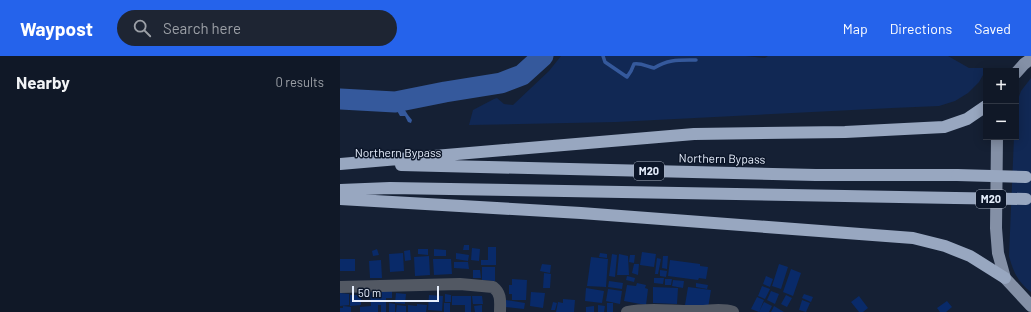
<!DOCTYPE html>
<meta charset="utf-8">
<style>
body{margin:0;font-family:Barlow,sans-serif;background:#1e2533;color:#f1f3f6}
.controls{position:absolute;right:12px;top:12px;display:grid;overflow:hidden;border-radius:0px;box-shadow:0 2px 10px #0003}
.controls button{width:36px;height:36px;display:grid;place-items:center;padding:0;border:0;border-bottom:1px solid #303744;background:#101827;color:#f1f3f6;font:20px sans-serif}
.scale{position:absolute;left:12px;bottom:10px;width:87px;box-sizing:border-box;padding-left:4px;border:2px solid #e6eefc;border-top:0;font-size:11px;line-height:14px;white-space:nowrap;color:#e6eefc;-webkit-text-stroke:3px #0c1629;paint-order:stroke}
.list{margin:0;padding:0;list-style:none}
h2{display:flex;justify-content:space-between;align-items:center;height:52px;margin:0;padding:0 16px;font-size:17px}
h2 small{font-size:13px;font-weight:400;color:#9ca0a7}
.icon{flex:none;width:22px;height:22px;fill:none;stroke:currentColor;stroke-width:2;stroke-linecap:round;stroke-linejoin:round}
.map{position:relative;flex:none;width:691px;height:256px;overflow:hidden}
header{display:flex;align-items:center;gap:24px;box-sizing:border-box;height:56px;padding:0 20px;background:#2563eb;color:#fff}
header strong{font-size:19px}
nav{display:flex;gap:22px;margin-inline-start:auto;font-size:14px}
.search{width:280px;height:36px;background:#1e2533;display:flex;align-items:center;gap:10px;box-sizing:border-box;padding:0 14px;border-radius:22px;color:#9ca0a7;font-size:15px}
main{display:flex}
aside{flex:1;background:#101827}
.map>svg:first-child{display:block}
</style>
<header>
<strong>Waypost</strong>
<div class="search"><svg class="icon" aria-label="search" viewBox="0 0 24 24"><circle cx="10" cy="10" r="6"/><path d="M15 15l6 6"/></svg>Search here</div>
<nav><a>Map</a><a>Directions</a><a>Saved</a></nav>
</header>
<main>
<aside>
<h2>Nearby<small>0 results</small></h2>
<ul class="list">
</ul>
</aside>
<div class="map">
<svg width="691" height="256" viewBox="0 0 691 256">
<rect width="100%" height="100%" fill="#152034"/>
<path fill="#112854" d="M221 0H406L425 2 428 0H608L629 12H647L639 26 628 37 615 45 599 50 552 52 276 66 129 69 133 54 154 43 157 42 164 48 173 49 209 15Z
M691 22V236C678 227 673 215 669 200L674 81H676V49L681 35Z"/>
<path fill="#35599c" d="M189 12C186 22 181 24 171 24L175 18Z
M108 28H117L132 32 121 39H91L88 45 84 49 70 43 76 39 91 38Z
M48 38 65 44 63 51 68 59 72 64 71 67 68 66 65 60H60L56 53 37 50 33 45Z"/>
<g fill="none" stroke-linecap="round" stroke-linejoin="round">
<path stroke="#35599c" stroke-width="3.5" d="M263 0 265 6 287 21 291 15 294 8C301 7 306 10 314 12 328 3 339 4 356 4"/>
<path stroke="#35599c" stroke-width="21" d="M0 43 55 46 105 36 161 27 182 19 203 0"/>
</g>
<path fill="#092a69" d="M124 189H129V194H123Z
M148 191H156V209H141V204H148Z
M132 192 140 193 139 205 131 204Z
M37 193 39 199 33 200 32 195Z
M78 193H88V199L78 198Z
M94 193 106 194V200H94Z
M70 194 71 204 65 205 64 195Z
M302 196 316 198 314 211 300 209Z
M63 197 64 215 50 216 49 198Z
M116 197 129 199 128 205 116 203Z
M260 197 267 198V202L259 201Z
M272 198 277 199 275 221 269 220Z
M279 198 288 200 289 219H277Z
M290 199H295L294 207 289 206Z
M89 200 90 219 75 220 74 201Z
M323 200H328L327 213 322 212Z
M251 201 268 203 266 231 247 230Z
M317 202 321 203 318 218H315Z
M0 203H15V215H0Z
M93 203H111L112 218 94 219Z
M41 204 42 222H30L29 205Z
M330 204 360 208V210L368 211 366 223 359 222 358 224 328 220Z
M114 206H128L129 213 114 212Z
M202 208 211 209 210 217 200 215Z
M294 208H299L298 219 292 217Z
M439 208 448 211 441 233 432 230Z
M142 211H155V225L142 224Z
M451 213 461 217 453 240 443 236Z
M133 214H140L141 222H133Z
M320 214 327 215 326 221 320 220Z
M204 217 211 218 210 232H203Z
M287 220 295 222 294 226 286 224Z
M426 220 433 223 430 231 423 228Z
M314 222H324L323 228 314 227Z
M172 223 187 224 186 244H172V238H169V229H172Z
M325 223H332L331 229H325Z
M333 224 344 225 343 232 332 230Z
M269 225 283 227 282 233 268 231Z
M297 227 306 229 305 232 308 233 306 249 284 245 287 229 296 230Z
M356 227 368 229 367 233 356 231Z
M422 230 430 233 425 243 418 240Z
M313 231 338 232 337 248 313 247Z
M348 231 371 234 368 252 345 249Z
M246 232 264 235 262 247 245 245Z
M268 233 282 235 280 248 266 245Z
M30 235H52V242H46V256H41V249H38V256H20V251L31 250Z
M431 235 439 238 435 248 427 244Z
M191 236 205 237 203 252 190 250Z
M0 237 9 238V249L0 250Z
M56 237 66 238 65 248 55 247Z
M105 238 111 239V246H105Z
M464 238 473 241 471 246 462 242Z
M10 239H21V249L10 250Z
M89 239 103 240 102 255 88 254Z
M446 239 452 242 447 251 441 248Z
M112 240H131V256H125V249H112Z
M132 240H142L143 248H133Z
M519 240 528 252 523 256H519L511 246Z
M417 241 424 244 419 256 411 253Z
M223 243 235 244 234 256H216L218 246 223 247Z
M166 244 185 247 184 253 165 251Z
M462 244 470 247 466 256 459 254Z
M607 245 612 251 606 256H600L597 252Z
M213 246 217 247 215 254H211Z
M424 246 432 250 429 256H419Z
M49 247 55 248V256H49Z
M104 247H110V256H104Z
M267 247H273V256H267Z
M77 248 87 249 86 256H68V249L77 250Z
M57 249 66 250V256H56Z
M142 249V256H135L134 250Z
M258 249 265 250 264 256H258Z
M3 250 11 251V256H0V252H3Z
M254 250V256H246V251Z
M434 250 444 256H431Z"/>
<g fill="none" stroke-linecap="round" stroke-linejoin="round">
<path stroke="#525863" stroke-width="12" d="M0 231 120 228 153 231C162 238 160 246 160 256
M287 256C311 251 335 256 359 255 370 255 382 252 393 256"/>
<path stroke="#8490a6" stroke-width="12" d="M676 17 684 8 691 3
M657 81 656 172 658 197 665 222 691 250"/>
<path stroke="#98a7c0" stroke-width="12" d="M0 108 354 78 505 76 604 71 627 63 646 50
M61 109 476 119H617
M0 134 50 132 615 142
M0 143 241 157 573 182 605 190 630 200 665 222"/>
<path stroke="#98a7c0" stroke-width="12" d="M617 119 686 121
M615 142 686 143"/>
</g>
<g text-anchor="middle" stroke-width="3" stroke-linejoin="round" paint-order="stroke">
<g fill="#0c1629" stroke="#a5adbd" stroke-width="1">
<rect x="294" y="106" width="30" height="18" rx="3"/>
<rect x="636" y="134" width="30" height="18" rx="3"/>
</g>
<g font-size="11" font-weight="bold" fill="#e6eefc">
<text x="309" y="119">M20</text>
<text x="651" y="147">M20</text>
</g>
<g font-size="12" fill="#e6eefc" stroke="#0c1629">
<text x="58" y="101">Northern Bypass</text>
<text transform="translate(382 103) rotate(1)" y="4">Northern Bypass</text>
</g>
</g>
</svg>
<div class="controls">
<button>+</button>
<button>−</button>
</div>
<div class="scale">50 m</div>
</div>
</main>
